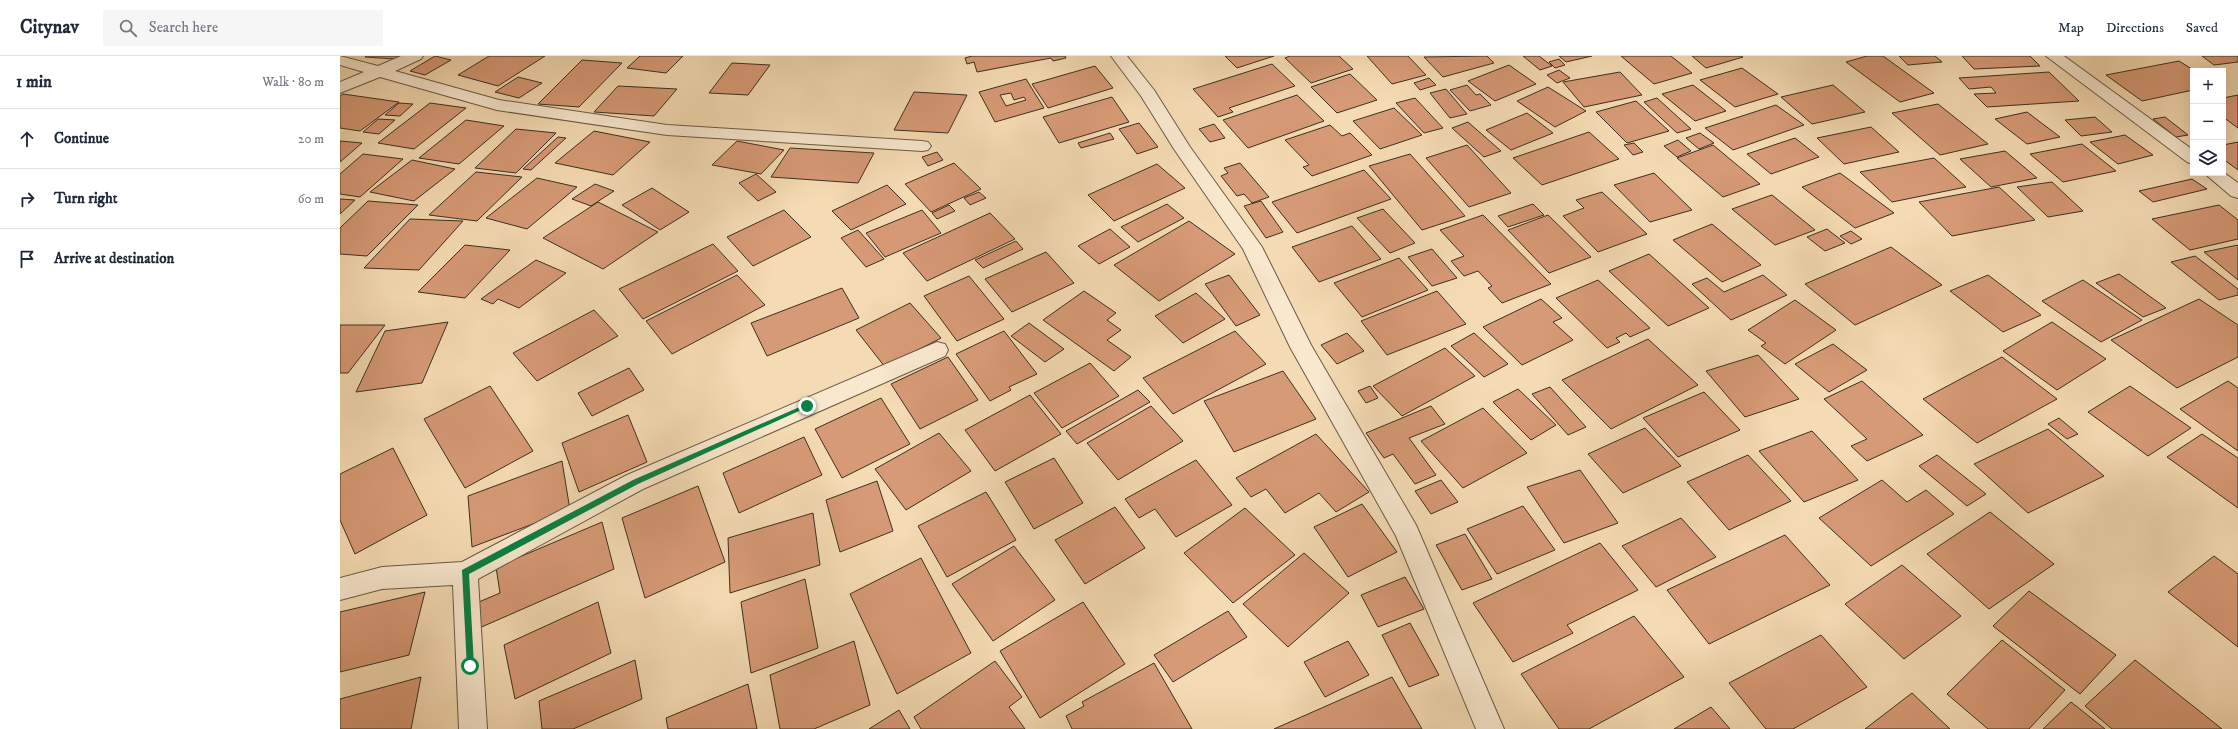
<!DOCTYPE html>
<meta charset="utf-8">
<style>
body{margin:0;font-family:"IM FELL DW Pica",serif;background:#f6f6f7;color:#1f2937}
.controls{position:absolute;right:12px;top:12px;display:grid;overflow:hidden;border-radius:0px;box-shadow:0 4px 16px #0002}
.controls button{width:36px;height:36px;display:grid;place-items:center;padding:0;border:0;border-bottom:1px solid #e0e1e3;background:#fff;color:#1f2937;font:20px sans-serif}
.stop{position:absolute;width:12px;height:12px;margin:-9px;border:3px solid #0b8043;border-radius:50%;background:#fff}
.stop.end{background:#0b8043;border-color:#fff;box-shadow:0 1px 4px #0008}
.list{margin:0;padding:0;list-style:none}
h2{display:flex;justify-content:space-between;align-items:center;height:52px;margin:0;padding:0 16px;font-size:17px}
h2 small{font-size:13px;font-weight:400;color:#747a83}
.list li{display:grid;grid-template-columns:26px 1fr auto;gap:12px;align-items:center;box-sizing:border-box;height:60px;padding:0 16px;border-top:1px solid #e0e1e3}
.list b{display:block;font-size:15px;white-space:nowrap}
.list em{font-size:13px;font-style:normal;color:#747a83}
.icon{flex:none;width:22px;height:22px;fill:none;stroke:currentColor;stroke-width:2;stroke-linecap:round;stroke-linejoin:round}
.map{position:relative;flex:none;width:1898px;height:673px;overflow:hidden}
header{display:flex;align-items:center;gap:24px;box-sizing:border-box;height:56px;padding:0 20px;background:#fff;border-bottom:1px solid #e0e1e3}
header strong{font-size:19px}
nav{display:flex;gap:22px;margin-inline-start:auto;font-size:14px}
.search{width:280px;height:36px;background:#f6f6f7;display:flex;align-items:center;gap:10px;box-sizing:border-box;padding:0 14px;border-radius:0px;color:#747a83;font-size:15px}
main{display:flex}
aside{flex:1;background:#fff}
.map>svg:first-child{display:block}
</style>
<header>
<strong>Citynav</strong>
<div class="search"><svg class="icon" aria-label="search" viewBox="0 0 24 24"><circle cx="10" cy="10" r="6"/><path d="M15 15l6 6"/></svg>Search here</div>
<nav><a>Map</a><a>Directions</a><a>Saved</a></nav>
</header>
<main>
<aside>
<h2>1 min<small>Walk · 80 m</small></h2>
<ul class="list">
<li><svg class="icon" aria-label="ahead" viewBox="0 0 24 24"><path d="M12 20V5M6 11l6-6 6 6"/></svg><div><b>Continue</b></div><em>20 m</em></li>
<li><svg class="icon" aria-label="right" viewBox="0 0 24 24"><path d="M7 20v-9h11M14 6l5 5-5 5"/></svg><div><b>Turn right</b></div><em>60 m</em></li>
<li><svg class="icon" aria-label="arrive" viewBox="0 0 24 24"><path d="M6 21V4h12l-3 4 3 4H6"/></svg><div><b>Arrive at destination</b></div></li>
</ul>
</aside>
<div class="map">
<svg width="1898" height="673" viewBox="0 0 1898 673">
<rect width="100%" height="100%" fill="#f5dbb3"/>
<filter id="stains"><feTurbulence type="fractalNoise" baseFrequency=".005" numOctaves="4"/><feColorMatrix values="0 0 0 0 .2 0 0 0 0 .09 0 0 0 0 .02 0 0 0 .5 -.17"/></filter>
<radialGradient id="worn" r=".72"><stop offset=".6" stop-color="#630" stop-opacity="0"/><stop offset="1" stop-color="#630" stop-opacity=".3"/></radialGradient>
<path fill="#d79a76" stroke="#3c3022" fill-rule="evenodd" d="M26 0H59L55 3 25 1Z
M95 0 111 4 85 19 70 15Z
M149 0H205L158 30 118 19Z
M300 0H343L326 17 287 12Z
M725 0 726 2 713 5 711 2 637 16 634 6 627 8 625 2 632 0Z
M885 0H934L897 12Z
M950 0H999L1013 13 971 27 945 2Z
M1027 0H1068L1086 19 1052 28Z
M1147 0 1154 7 1103 21 1084 1Z
M1183 0H1199L1212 10 1200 14Z
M1219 0H1252L1226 6Z
M1281 0H1331L1352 17 1314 28Z
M1352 0H1401L1403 1 1366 12Z
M1527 0H1543L1594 37 1560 46 1506 6Z
M1559 0H1595L1602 6 1568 9Z
M1622 0H1690L1700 10 1634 13Z
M1862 0H1898V6L1874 9Z
M1219 3 1225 9 1215 12 1209 6Z
M242 4 282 7 239 51 198 48Z
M1839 5 1855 15H1853V34L1802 45 1766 19Z
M392 7 430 9 408 39 369 37Z
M932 8 955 30 889 52 893 56 878 61 853 33Z
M1169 9 1196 28 1155 45 1128 25Z
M755 10 773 32 708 52 692 28Z
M1402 12 1438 38 1395 51 1360 24Z
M1219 14 1230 22 1217 27 1207 19Z
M1280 16 1302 39 1244 51 1223 26Z
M1709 16 1739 45 1647 51 1634 38 1656 37 1651 31 1629 33 1619 22Z
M1010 18 1037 44 997 57 971 31Z
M178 21 202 27 179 42 155 36Z
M1089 22 1096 29 1080 34 1074 27Z
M686 23 704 52 655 66 639 36ZM671 37 674 44 684 41 686 44 666 50 660 39Z
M1127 29 1136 39 1140 38 1151 49 1130 55 1110 34Z
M1353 29 1386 55 1355 65 1322 38Z
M1493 29 1525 56 1472 68 1441 41Z
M278 30 337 33 314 60 254 56Z
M1208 31 1246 55 1215 71 1177 45Z
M1106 33 1127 58 1110 62 1090 37Z
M574 36 627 39 608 77 554 74Z
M3 38 59 46 20 75 0 72V40Z
M957 39 984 65 908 92 883 64Z
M1898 39V72L1883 61V42Z
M772 41 789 66 719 87 703 61Z
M1075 42 1103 72 1084 77 1056 47Z
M1317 42 1351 73 1337 77 1304 46Z
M1296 45 1329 75 1287 87 1256 56Z
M59 47 73 48 60 60 45 59Z
M90 47 126 52 74 93 38 87Z
M1598 48 1648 88 1600 99 1552 57Z
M1436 49 1464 69 1393 94 1365 72Z
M1054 52 1082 79 1040 93 1013 65Z
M1687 56 1720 81 1687 88 1655 63Z
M1187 57 1213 77 1171 94 1146 74Z
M1755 61 1772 76 1741 80 1725 64Z
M1825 61 1848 79 1836 81 1813 63Z
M38 63 55 64 39 78 23 76Z
M126 64 164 70 119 108 79 102Z
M1128 66 1161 95 1144 101 1112 72Z
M799 67 818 91 797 98 779 73Z
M874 68 885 82 870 86 859 73Z
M990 69 1002 80 1010 77 1032 99 972 120 963 111 969 109 945 84Z
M1531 71 1559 96 1504 108 1477 82Z
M176 73 216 77 176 117 135 112Z
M254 75 310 86 273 119 215 107Z
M1249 76 1279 103 1202 129 1173 102Z
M770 77 774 83 741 92 738 87Z
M1360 77 1374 87 1359 93 1346 82Z
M1785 79 1813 99 1778 108 1750 86Z
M218 81 226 82 191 114 183 113Z
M1455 82 1479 101 1431 118 1407 98Z
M1338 84 1351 95 1337 101 1324 90Z
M0 85 22 87 0 106Z
M397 85 444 94 421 118 372 109Z
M1898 86V114L1883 103V89Z
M1294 87 1303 96 1293 99 1284 89Z
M1742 88 1776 115 1723 126 1690 98Z
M1127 89 1171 137 1129 151 1086 102Z
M1373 89 1420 128 1383 141 1337 102Z
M450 92 534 97 518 127 431 121Z
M1665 95 1697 122 1651 131 1620 103Z
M597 96 603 104 588 110 582 101Z
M23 98 63 103 20 141 0 138V118Z
M1070 98 1125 160 1082 174 1029 110Z
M1594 102 1626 131 1552 146 1520 116Z
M72 104 115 113 74 145 30 136Z
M614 107 641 133 591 156 565 128Z
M900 107 929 141 912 147 904 138 897 140 881 120 888 117 884 112Z
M817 108 845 132 774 165 748 139Z
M1024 114 1051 143 957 177 932 146Z
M136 116 182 121 137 165 89 159Z
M1314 117 1352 154 1310 166 1274 129Z
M1500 117 1554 157 1515 172 1462 131Z
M416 118 436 136 418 145 399 127Z
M197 122 237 131 187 173 146 162Z
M1852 123 1867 133 1813 146 1799 135Z
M1712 126 1743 155 1708 161 1677 131Z
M255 128 274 135 251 150 232 143Z
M547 129 566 148 511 174 492 155Z
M1659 131 1695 164 1612 180 1579 146Z
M312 132 349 156 320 174 282 149Z
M639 136 646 142 630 149 624 142Z
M1262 136 1307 178 1258 196 1223 160 1244 152 1236 144Z
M1432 139 1475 174 1435 189 1392 153Z
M0 143 15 144 0 158Z
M28 145 78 149 27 200 0 198V172Z
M921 145 943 176 926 182 904 150Z
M258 146 318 176 263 213 203 182Z
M827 148 844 162 798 186 781 171Z
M1193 148 1204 159 1168 171 1158 160Z
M609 149 615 155 597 163 592 157Z
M1879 149 1898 164V183L1850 194 1812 163Z
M1043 153 1075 187 1050 197 1017 162Z
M444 154 471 181 413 210 387 181Z
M582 154 601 177 545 201 526 177Z
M650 157 675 183 587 225 563 197Z
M1143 159 1211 228 1162 247 1148 232 1152 230 1138 215 1124 220 1111 205 1124 200 1100 174Z
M1208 159 1251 201 1209 217 1168 174Z
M70 163 123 165 79 214 24 212Z
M849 165 895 198 819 245 774 209Z
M1372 168 1421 209 1382 226 1333 184Z
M1012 170 1041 203 979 226 952 191Z
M770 173 790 191 759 208 738 190Z
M1487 173 1505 187 1485 195 1467 181Z
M518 174 544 203 526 211 501 182Z
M1511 175 1522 183 1511 188 1500 180Z
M676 185 683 193 643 212 635 204Z
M373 188 398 215 303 263 279 233Z
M125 189 170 194 125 242 78 236Z
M1898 189V224L1864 196Z
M1551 191 1602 229 1515 269 1465 228Z
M1092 193 1117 222 1092 230 1068 201Z
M706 196 734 227 672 256 645 223Z
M1309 198 1369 252 1328 270 1269 215Z
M1855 200 1898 233V239L1879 244 1831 206Z
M1059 202 1088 234 1022 261 994 227Z
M196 204 226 217 179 252 158 243 153 248 141 243Z
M1779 218 1826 252 1803 261 1756 227Z
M397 219 425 249 332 298 306 265Z
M889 219 920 259 896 270 865 228Z
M1423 219 1447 239 1391 264 1352 228 1367 222 1384 236Z
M1648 219 1701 259 1663 276 1610 235Z
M629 220 664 263 617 285 584 240Z
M1258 224 1310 272 1290 281 1286 277 1276 282 1280 286 1267 292 1216 242Z
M1743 224 1802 264 1761 286 1702 245Z
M502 232 519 262 427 300 411 267Z
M744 235 776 257 767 264 781 274 767 284 791 301 774 315 703 264Z
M1097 235 1126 268 1047 299 1021 265Z
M856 237 885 263 843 287 815 260Z
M1201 243 1222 262 1213 266 1233 284 1182 309 1143 271Z
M1859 243 1898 269V301L1837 332 1771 284Z
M1455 244 1496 274 1445 308 1421 290 1426 287 1408 274Z
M570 247 601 282 545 311 516 274Z
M254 254 278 280 197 325 173 297Z
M108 266 82 327 16 336 45 275Z
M1712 266 1766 303 1717 334 1663 295Z
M689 267 724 293 705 306 671 280Z
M0 269H45L8 317H0Z
M664 275 697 318 669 331 671 334 650 345 616 298Z
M895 275 926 308 833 358 803 322Z
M1007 277 1024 295 997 308 981 289Z
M1134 277 1168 308 1144 321 1111 290Z
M1308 283 1358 329 1271 373 1222 324Z
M1493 288 1527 314 1489 336 1455 308Z
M1105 292 1135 320 1062 360 1033 330Z
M1418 299 1459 343 1405 361 1366 315Z
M608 301 638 344 580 373 551 328Z
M1662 301 1717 343 1637 387 1583 343Z
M750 307 779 340 722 372 694 337Z
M289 312 304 334 252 360 238 337Z
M943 315 976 363 894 396 864 345Z
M1522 325 1583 379 1527 405 1511 390 1527 383 1484 343Z
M1888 325 1898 332V395L1840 353Z
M150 330 193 395 125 432 84 363Z
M1030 330 1038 342 1026 347 1018 335Z
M1790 330 1851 372 1808 400 1748 356Z
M1210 331 1246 371 1228 379 1192 338Z
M1178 333 1216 369 1191 384 1153 346Z
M798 334 810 346 737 388 726 375Z
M1364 336 1400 374 1338 401 1303 362Z
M690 339 721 378 655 415 625 374Z
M541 342 570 388 502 422 475 373Z
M811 350 843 385 778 424 747 387Z
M1091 350 1105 368 1069 382 1096 419 1075 428 1053 398 1044 402 1026 377Z
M1143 352 1187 397 1123 432 1081 385Z
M288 359 307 406 239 436 222 387Z
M1719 362 1738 378 1727 383 1708 368Z
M1305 372 1341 410 1283 437 1248 398Z
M1708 373 1764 420 1688 457 1634 408Z
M1472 375 1518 424 1464 446 1419 395Z
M599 377 631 415 566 454 535 413Z
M976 378 1029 436 996 456 979 437 945 457 926 433 911 441 896 422Z
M1862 378 1898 402V452L1827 401Z
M464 381 482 419 399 457 383 417Z
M53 392 87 459 15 498 0 464V418Z
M1408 399 1451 445 1389 474 1347 426Z
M1597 399 1646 438 1627 450 1579 410Z
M714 402 743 447 694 473 665 426Z
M856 404 892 449 836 481 815 453 799 462 785 443Z
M222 405 230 454 132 491 128 440Z
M1240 414 1278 467 1224 487 1187 431Z
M1101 424 1118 446 1091 458 1075 435Z
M1542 424 1567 446 1586 434 1614 458 1531 510 1479 462Z
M537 425 553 475 500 496 486 444Z
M358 430 385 506 305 542 282 462Z
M646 436 676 484 607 521 578 470Z
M1022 448 1057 496 1008 521 974 471Z
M1183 450 1215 494 1157 518 1127 473Z
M775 451 805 492 745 528 715 484Z
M905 452 955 499 893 547 844 497Z
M1650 456 1714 508 1649 553 1587 498Z
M473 457 480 509 390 537 388 482Z
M1341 462 1376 501 1316 531 1282 490Z
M262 466 274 513 137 573 134 548 160 537 156 511Z
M1125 478 1152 523 1122 534 1096 489Z
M1445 479 1490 529 1369 588 1327 534Z
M1260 487 1298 534 1227 569 1233 577 1173 606 1133 547Z
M674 490 715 544 653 585 612 528Z
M964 497 1009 537 948 591 903 548Z
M1874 500 1898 518V591L1828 536Z
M581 502 631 597 557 638 510 538Z
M1562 509 1621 560 1564 603 1505 548Z
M1065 521 1084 553 1038 571 1021 539Z
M465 523 478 592 411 617 401 546Z
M1689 535 1776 599 1740 638 1653 570Z
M85 536 69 599 0 616V556Z
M258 546 271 597 175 643 164 589Z
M743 546 785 608 700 662 660 595Z
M888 555 907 581 833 626 814 599Z
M1294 560 1344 621 1249 673H1219L1181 618Z
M1070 567 1099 619 1069 631 1042 579Z
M1481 579 1527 631 1453 673H1426L1389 627Z
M1662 584 1725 634 1689 673H1648L1607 638Z
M514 585 530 649 474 673H440L430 619Z
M1008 585 1029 619 985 641 964 606Z
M295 604 302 643 233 673H202L199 645Z
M1795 604 1882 673H1772L1745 650Z
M655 605 682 641 669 651 685 673H581L574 661Z
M814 607 852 673H732L726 660 744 650 742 646Z
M81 621 71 673H0V643Z
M1052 621 1082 673H934Z
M408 628 417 673H328L326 662Z
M1572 637 1610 673H1525Z
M1731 646 1765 673H1703Z
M1371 651 1390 673H1334Z
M559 654 570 673H529Z"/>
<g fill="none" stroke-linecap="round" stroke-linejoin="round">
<g stroke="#6a5b46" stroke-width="2">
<path id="minor" d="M0 0 38 10 61 0H83L81 3 55 15 159 44 327 69 582 85 588 86 591 90 588 94 582 95 327 79 157 54 40 21 0 37V26L24 16 0 9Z
M771 0H787L814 34 850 91 922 191 971 289 1076 469 1164 673H1136L1056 480 950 291 903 193 834 93 801 40Z
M1706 0H1724L1853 94V108L1847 106Z
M1883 116 1898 127V142L1891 140 1864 117Z
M597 286 605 288 608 294 605 300 303 433 138 523 147 673H119L113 529 42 533 0 544V522L42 511 122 506 287 419Z"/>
</g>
<use href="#minor" fill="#f8e8ce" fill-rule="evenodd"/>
</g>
<path fill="#0b8043" d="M464 349 470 350 298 428 129 518 134 610 130 614 127 613 122 514 293 424Z"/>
<rect width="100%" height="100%" filter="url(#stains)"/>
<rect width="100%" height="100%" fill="url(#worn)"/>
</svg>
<div class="controls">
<button>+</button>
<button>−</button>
<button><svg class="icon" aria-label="layers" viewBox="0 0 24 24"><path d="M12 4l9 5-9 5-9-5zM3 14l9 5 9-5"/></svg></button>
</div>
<div class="stop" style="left:130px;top:610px"></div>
<div class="stop end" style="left:467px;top:350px"></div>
</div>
</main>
